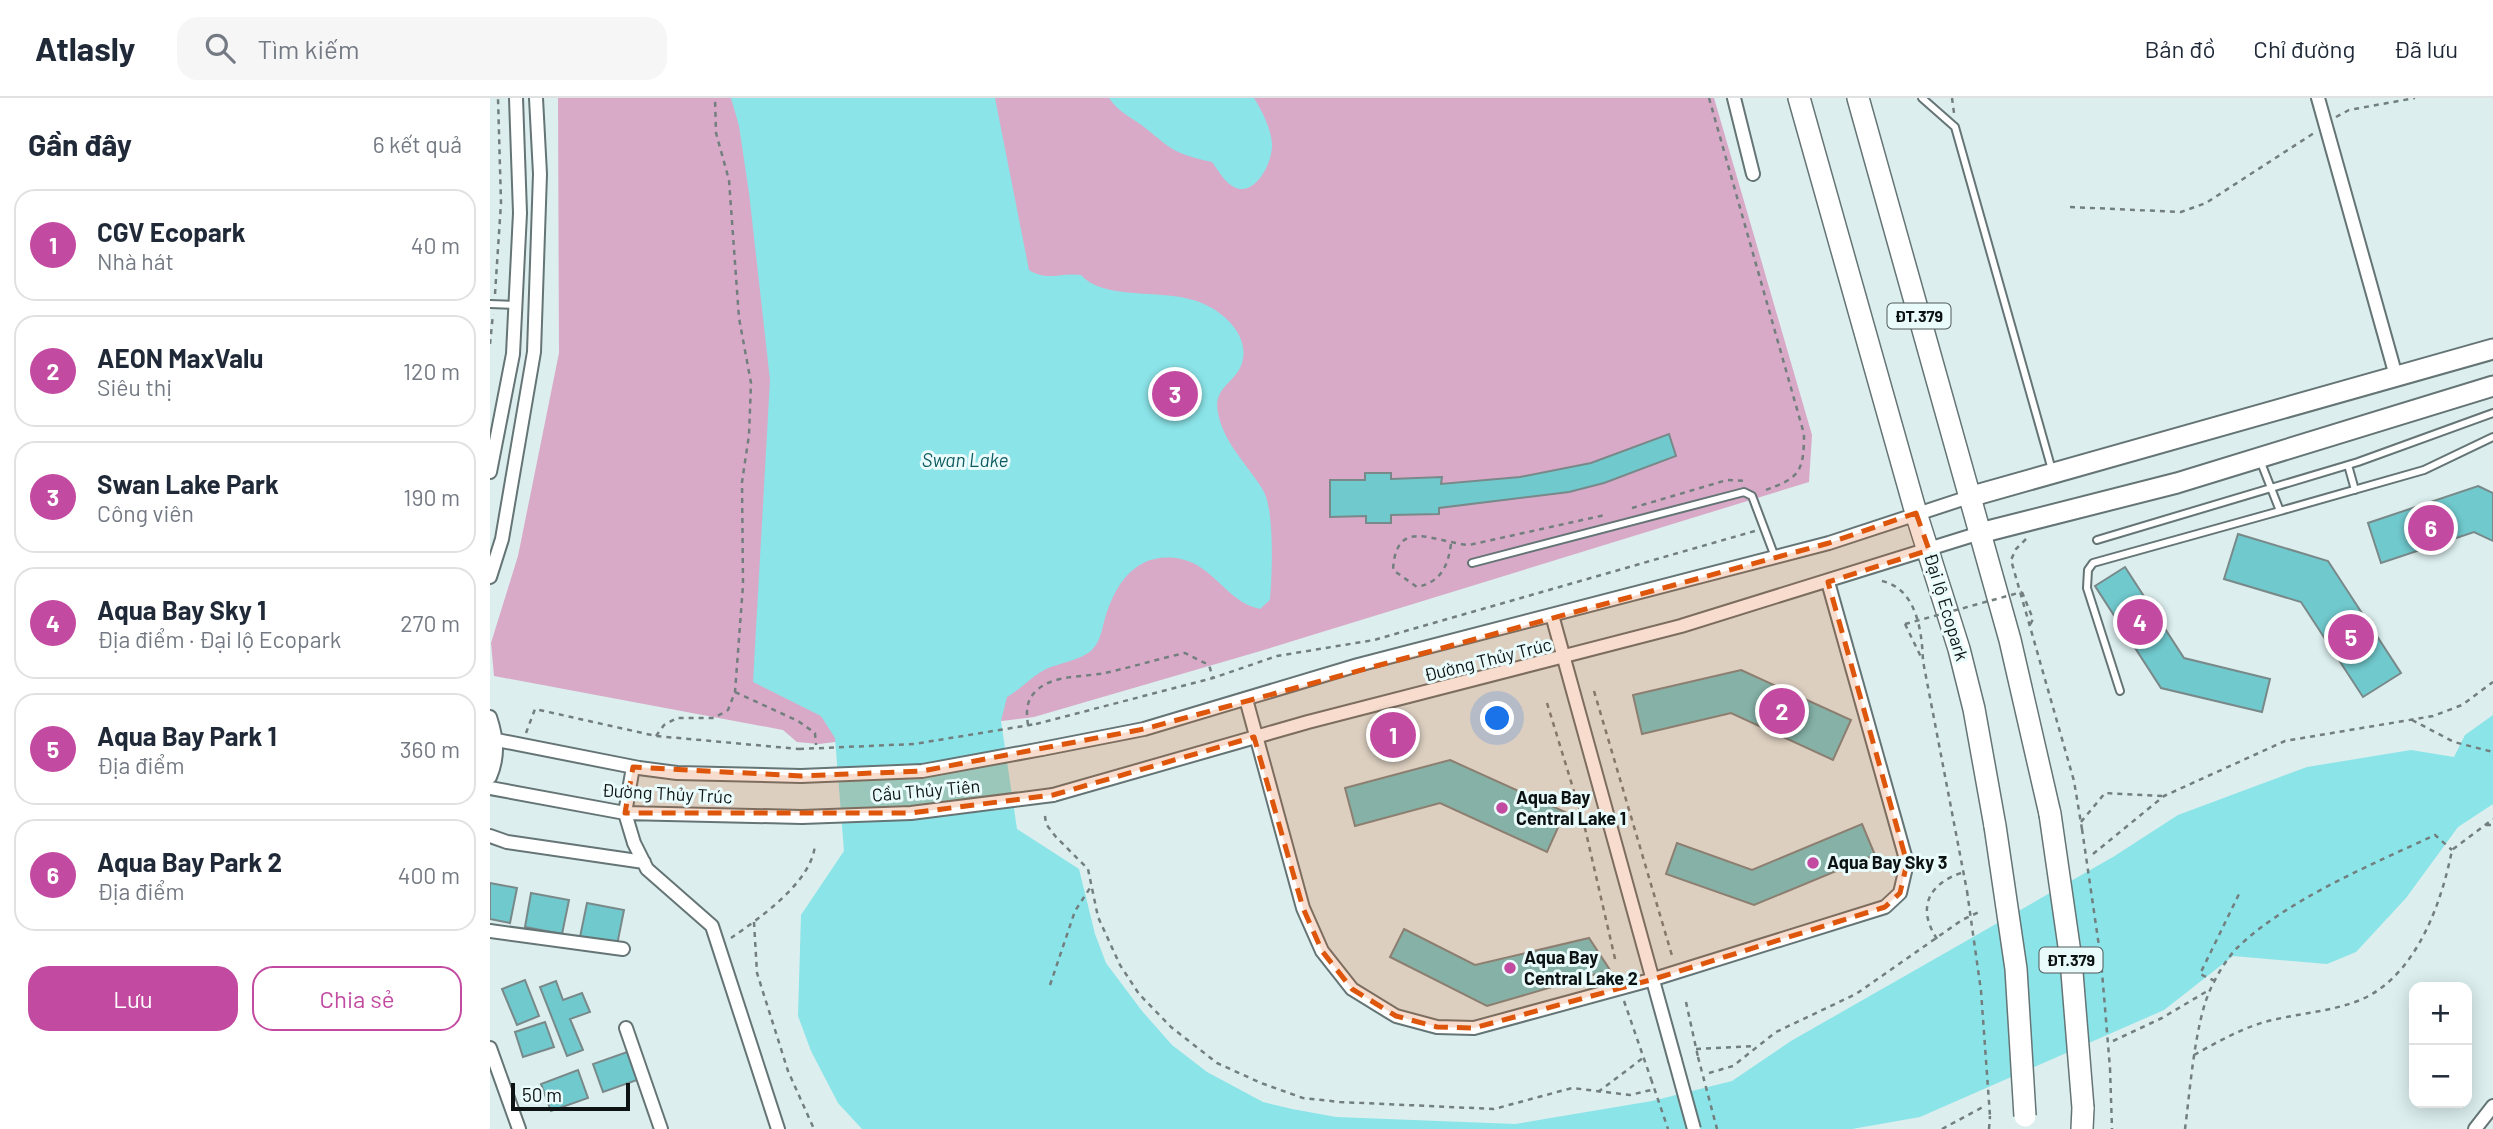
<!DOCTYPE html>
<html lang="vi">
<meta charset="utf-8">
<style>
body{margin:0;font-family:Barlow,sans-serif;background:#f6f6f7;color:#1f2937}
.controls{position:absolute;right:21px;bottom:21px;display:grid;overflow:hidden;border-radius:14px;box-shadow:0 4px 18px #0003}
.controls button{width:63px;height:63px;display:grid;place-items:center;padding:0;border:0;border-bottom:2px solid #e0e1e3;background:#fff;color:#1f2937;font:35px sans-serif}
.scale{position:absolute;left:21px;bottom:18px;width:119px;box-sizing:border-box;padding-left:7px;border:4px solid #0d1313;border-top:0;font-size:19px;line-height:24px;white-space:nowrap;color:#0d1313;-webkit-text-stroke:5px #eafbfc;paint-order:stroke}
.you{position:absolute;left:1008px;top:621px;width:24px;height:24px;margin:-18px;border:5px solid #fff;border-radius:50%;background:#1a73e8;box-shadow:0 0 0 10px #1a73e833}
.badge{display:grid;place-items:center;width:46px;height:46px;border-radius:50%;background:#c24ba1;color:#fff;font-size:23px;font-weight:700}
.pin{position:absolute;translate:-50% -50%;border:4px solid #fff;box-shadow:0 2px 7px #0006}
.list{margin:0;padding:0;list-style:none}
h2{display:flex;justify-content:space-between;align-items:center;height:91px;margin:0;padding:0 28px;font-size:30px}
h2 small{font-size:23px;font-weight:400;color:#747a83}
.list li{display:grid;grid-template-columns:46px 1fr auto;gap:21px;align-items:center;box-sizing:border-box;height:112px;margin:0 14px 14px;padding:0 14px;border:2px solid #e0e1e3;border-radius:21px}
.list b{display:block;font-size:26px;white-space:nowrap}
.list p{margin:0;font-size:23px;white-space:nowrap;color:#747a83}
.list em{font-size:23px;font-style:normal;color:#747a83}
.actions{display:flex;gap:14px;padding:21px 28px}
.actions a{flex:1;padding:16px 0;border:2px solid #c24ba1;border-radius:21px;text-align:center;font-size:24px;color:#c24ba1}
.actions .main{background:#c24ba1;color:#fff}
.icon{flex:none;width:38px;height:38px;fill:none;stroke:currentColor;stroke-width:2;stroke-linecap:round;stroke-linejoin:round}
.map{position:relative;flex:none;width:2003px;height:1031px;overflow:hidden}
header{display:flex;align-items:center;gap:42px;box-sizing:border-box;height:98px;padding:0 35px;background:#fff;border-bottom:2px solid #e0e1e3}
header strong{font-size:33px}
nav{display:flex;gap:38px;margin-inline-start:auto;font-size:24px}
.search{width:490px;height:63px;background:#f6f6f7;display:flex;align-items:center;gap:18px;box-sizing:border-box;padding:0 24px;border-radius:21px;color:#747a83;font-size:26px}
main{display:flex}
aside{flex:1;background:#fff}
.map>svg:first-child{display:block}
</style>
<header>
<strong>Atlasly</strong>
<div class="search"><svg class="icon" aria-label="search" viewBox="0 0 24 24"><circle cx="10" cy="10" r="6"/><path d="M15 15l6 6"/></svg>Tìm kiếm</div>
<nav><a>Bản đồ</a><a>Chỉ đường</a><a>Đã lưu</a></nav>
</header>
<main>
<aside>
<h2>Gần đây<small>6 kết quả</small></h2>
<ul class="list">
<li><span class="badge">1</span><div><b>CGV Ecopark</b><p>Nhà hát</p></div><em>40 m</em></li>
<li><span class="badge">2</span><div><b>AEON MaxValu</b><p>Siêu thị</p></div><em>120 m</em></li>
<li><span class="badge">3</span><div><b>Swan Lake Park</b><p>Công viên</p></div><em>190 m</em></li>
<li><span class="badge">4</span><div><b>Aqua Bay Sky 1</b><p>Địa điểm · Đại lộ Ecopark</p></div><em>270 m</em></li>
<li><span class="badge">5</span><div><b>Aqua Bay Park 1</b><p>Địa điểm</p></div><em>360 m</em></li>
<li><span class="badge">6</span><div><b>Aqua Bay Park 2</b><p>Địa điểm</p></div><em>400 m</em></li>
</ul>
<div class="actions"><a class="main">Lưu</a><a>Chia sẻ</a></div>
</aside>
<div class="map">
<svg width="2003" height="1031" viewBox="0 0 2003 1031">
<rect width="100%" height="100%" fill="#dceeee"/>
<path fill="#d8aac7" d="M68 0H1224L1322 337 1319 384 767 554 544 619 329 646 307 644 293 632 4 578 1 545 28 458 69 255Z"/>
<path fill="#8be4e8" d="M241 0H505L539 172C558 184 571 174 591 177 616 205 680 188 716 207 738 217 763 243 750 270 742 286 723 291 728 315 734 346 758 367 773 392 785 412 782 478 780 502L770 511C737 504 724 468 691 461 646 452 624 487 614 524 611 535 610 544 601 553 590 562 570 565 556 571 542 578 531 591 517 599L511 623 527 731 589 771 605 836 616 865 652 913 682 947 717 974 773 1004 802 1011 846 1019 1025 1026 1162 1003 1242 983 1301 943 1623 759 1688 717 1817 669 1921 652 1964 659 1975 637 2003 617V706L1968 729 1916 800 1866 854 1837 866 1743 858 1674 912 1430 1019 1362 1031H372L348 1005 321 953 308 918 311 817 354 753 345 640 331 618 263 584 280 282 259 95 249 28Z
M619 0H764C772 13 781 30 782 46 783 64 765 100 744 89 735 85 728 72 722 64 683 55 684 53 654 29 640 18 629 15 619 0Z"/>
<path fill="#70c9cd" stroke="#79898a" stroke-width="2" d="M1179 336 1186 358 1114 385 1079 394 949 410V416L901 417V425H876V418L840 419V382H875V375H901V381L952 379 951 386 1030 379 1101 365Z
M1988 388 2003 395V443L1984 434 1891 465 1878 425Z
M1748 436 1838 463 1911 575 1873 599 1811 504 1734 481Z
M1635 469 1694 560 1780 581 1772 614 1671 590 1605 488Z
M1251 572 1361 622 1343 662 1241 615 1152 636 1143 597Z
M960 662 1075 714 1057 754 950 705 865 728 855 690Z
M1372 726 1385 757 1264 807 1176 776 1187 745 1262 772Z
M0 785 27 790 20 825 0 821Z
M41 795 79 802 72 836 35 829Z
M97 805 134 812 127 847 90 839Z
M914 831 985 867 1099 840 1120 872 997 908 900 859Z
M35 882 49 918 27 927 12 891Z
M66 883 73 902 92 895 100 914 80 921 93 952 77 958 50 889Z
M55 924 64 949 33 959 25 934Z
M140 953 150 981 113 994 103 966Z
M88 972 98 1000 61 1013 51 986Z"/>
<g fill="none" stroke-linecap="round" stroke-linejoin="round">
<g stroke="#657475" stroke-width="10">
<path id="service" d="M1432 0 1465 29 1562 372
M0 206 25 207
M1770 362 1790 413 1934 372 2003 339
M1858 367 1865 392
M1607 442 1868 364 2003 315
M982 465 1254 394 1262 398 1285 459
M1630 593 1597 490 1598 472 1603 465 1790 413"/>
</g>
<g stroke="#657475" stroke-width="16">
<path id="minor" d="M1244 0 1263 76
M1828 0 1906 278
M0 374 23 256 30 115 26 0
M0 479 12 441 44 254 50 76 46 0
M1062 517 1185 962
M756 601 813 810 832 853 862 891 906 918 947 929 984 930 1164 881 1395 809 1410 795 1417 765 1338 484
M0 619C7 640 9 658 0 679
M7 642 149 670 187 675 311 678
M552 651 654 631 868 567 1339 445 1479 399
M143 669 135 715 144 745 157 771 222 828 288 1031
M0 690 135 715 312 719
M563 697 818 624 1191 528 1490 435
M0 738 17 744 154 764
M0 833 133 851
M136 930 171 1031
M0 950 29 1031
M1985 1031 2003 1008"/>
</g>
<g stroke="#657475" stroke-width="23">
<path id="secondary" d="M1479 399 2003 251
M1490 435 1687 385 2003 288"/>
</g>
<g stroke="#657475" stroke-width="24">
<path id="trunk" d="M1309 0 1426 415 1469 551 1484 611 1505 728
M1368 0 1520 542 1560 716
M1592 1031 1593 1010"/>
</g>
<path stroke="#737f7f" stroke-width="2.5" stroke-dasharray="5 5" stroke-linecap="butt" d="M1219 0 1314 336C1314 375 1309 380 1273 393
M1462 0 1464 15
M1846 19 1859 12 1925 0
M1580 109 1691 114 1716 105 1824 35
M5 196 11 105 8 0
M0 246 3 216
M1142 410 1237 382 1256 383
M1536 441 1526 451 1521 462 1584 683 1592 731
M961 446C958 468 951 484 927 489L903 472C906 418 943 444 979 447L1115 417
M1392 483C1427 491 1432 534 1433 563L1477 793
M1532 494 1543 521 1539 529
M1415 526 1432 561
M1104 593 1183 861
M245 594 308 623 325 635 326 647
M1057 605 1094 726 1126 865
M1922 622 1964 644 2003 654
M546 626 723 580 787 558 884 542 1265 433
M538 627C536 613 536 602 547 592 563 577 594 579 615 575 642 569 668 561 695 555L719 567 723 580
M36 635 45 611 166 638 309 651
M166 638 174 627 187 620H224L238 612 245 594 253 487 252 384 259 337 261 285 249 220 239 82 226 35 225 0
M555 718 556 726 566 739 598 771 608 819 630 867 649 896 681 929 727 965 771 985 813 1000 850 1004 1004 1011 1082 990 1140 997 1161 992
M1591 724 1615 695 1672 698
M1996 727H2003
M1603 756 1674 698 1795 643 1943 618 1972 607 2003 584
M264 824 267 875 298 973 324 1031
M241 840C270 820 323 783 325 746
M1447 841C1426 809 1439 785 1474 774
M1725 883 1710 876 1750 794
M560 887 585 813 602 787
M1134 903 1161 981
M1196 904 1208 959
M1623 943 1672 920 1719 892
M1206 951 1266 948
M1704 957C1731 942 1757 927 1787 921 1814 915 1840 913 1865 904 1924 883 1951 808 1962 752L2003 721
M1620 970 1622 1031
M1219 975 1243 968 1286 934 1366 896 1472 822 1489 814
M1108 994 1153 960
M1452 1031 1493 1009
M1499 1031 1500 1018
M1695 1031C1700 993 1705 923 1721 890 1727 877 1737 860 1747 850 1796 802 1883 766 1945 737L1962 752"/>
<use href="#service" stroke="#fff" stroke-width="6"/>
<use href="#minor" stroke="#fff" stroke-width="12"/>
<use href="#secondary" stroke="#fff" stroke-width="19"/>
<use href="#trunk" stroke="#fff" stroke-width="21"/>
<g stroke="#657475" stroke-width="16" stroke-linecap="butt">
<path id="minor-bridge" d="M311 678 432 673 552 651
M312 719 421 715 563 697
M1185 962 1204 1031"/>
</g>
<g stroke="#657475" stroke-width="24" stroke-linecap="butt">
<path id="trunk-bridge" d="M1560 716 1581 862 1593 1010
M1505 728 1526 871 1535 1018"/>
</g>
<path stroke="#737f7f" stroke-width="2.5" stroke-dasharray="5 5" stroke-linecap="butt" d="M1415 526 1532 494
M309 651 424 646 546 626
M1592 731 1611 862 1620 970
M1477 793 1491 893 1500 1018
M1208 959 1227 1031
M1161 981 1178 1031"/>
<use href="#minor-bridge" stroke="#fff" stroke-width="12"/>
<use href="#trunk-bridge" stroke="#fff" stroke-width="21"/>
</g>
<path fill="#dd560c" fill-opacity="0.2" stroke="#dd560c" stroke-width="5" stroke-dasharray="14 9" stroke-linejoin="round" d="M1426 415 1439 452 1338 484 1417 765 1410 795 1395 809 1164 881 984 930 947 929 906 918 862 891 832 853 813 810 764 639 563 697 421 715H135L143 669 311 678 432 673 654 631 1339 445Z"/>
<g fill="#c24ba1" stroke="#eafbfc" stroke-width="2.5">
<circle cx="1012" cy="710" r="7"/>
<circle cx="1323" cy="765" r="7"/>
<circle cx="1020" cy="870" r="7"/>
</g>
<g text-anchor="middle" stroke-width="6" stroke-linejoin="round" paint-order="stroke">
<g fill="#eafbfc" stroke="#4f5959" stroke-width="2">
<rect x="1397.5" y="205.5" width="63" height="25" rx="5"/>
<rect x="1549.5" y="849.5" width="63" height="25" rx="5"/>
</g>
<g font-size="16" font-weight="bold" fill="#0d1313">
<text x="1429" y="224">ĐT.379</text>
<text x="1581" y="868">ĐT.379</text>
</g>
<g font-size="18" fill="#0d1313" stroke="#eafbfc">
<text transform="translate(1456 509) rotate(73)" y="6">Đại lộ Ecopark</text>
<text transform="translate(998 562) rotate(-14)" y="6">Đường Thủy Trúc</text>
<text transform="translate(436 693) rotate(-5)" y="6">Cầu Thủy Tiên</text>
<text transform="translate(177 696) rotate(3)" y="6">Đường Thủy Trúc</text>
</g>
<g font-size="18" font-weight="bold" fill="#0d1313" stroke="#eafbfc" text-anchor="start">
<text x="1026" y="706">Aqua Bay<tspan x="1026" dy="21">Central Lake 1</tspan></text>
<text x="1337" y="771">Aqua Bay Sky 3</text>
<text x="1034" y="866">Aqua Bay<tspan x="1034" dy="21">Central Lake 2</tspan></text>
</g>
<g font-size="19" font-style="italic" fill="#0e5c5f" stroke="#eafbfc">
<text x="475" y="369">Swan Lake</text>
</g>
</g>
</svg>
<div class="controls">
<button>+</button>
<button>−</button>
</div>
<div class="scale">50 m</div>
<div class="you"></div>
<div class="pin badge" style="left:903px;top:637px">1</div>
<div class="pin badge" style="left:1292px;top:613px">2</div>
<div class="pin badge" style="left:685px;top:296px">3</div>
<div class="pin badge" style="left:1650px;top:524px">4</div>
<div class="pin badge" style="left:1861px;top:539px">5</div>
<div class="pin badge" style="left:1941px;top:430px">6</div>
</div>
</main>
